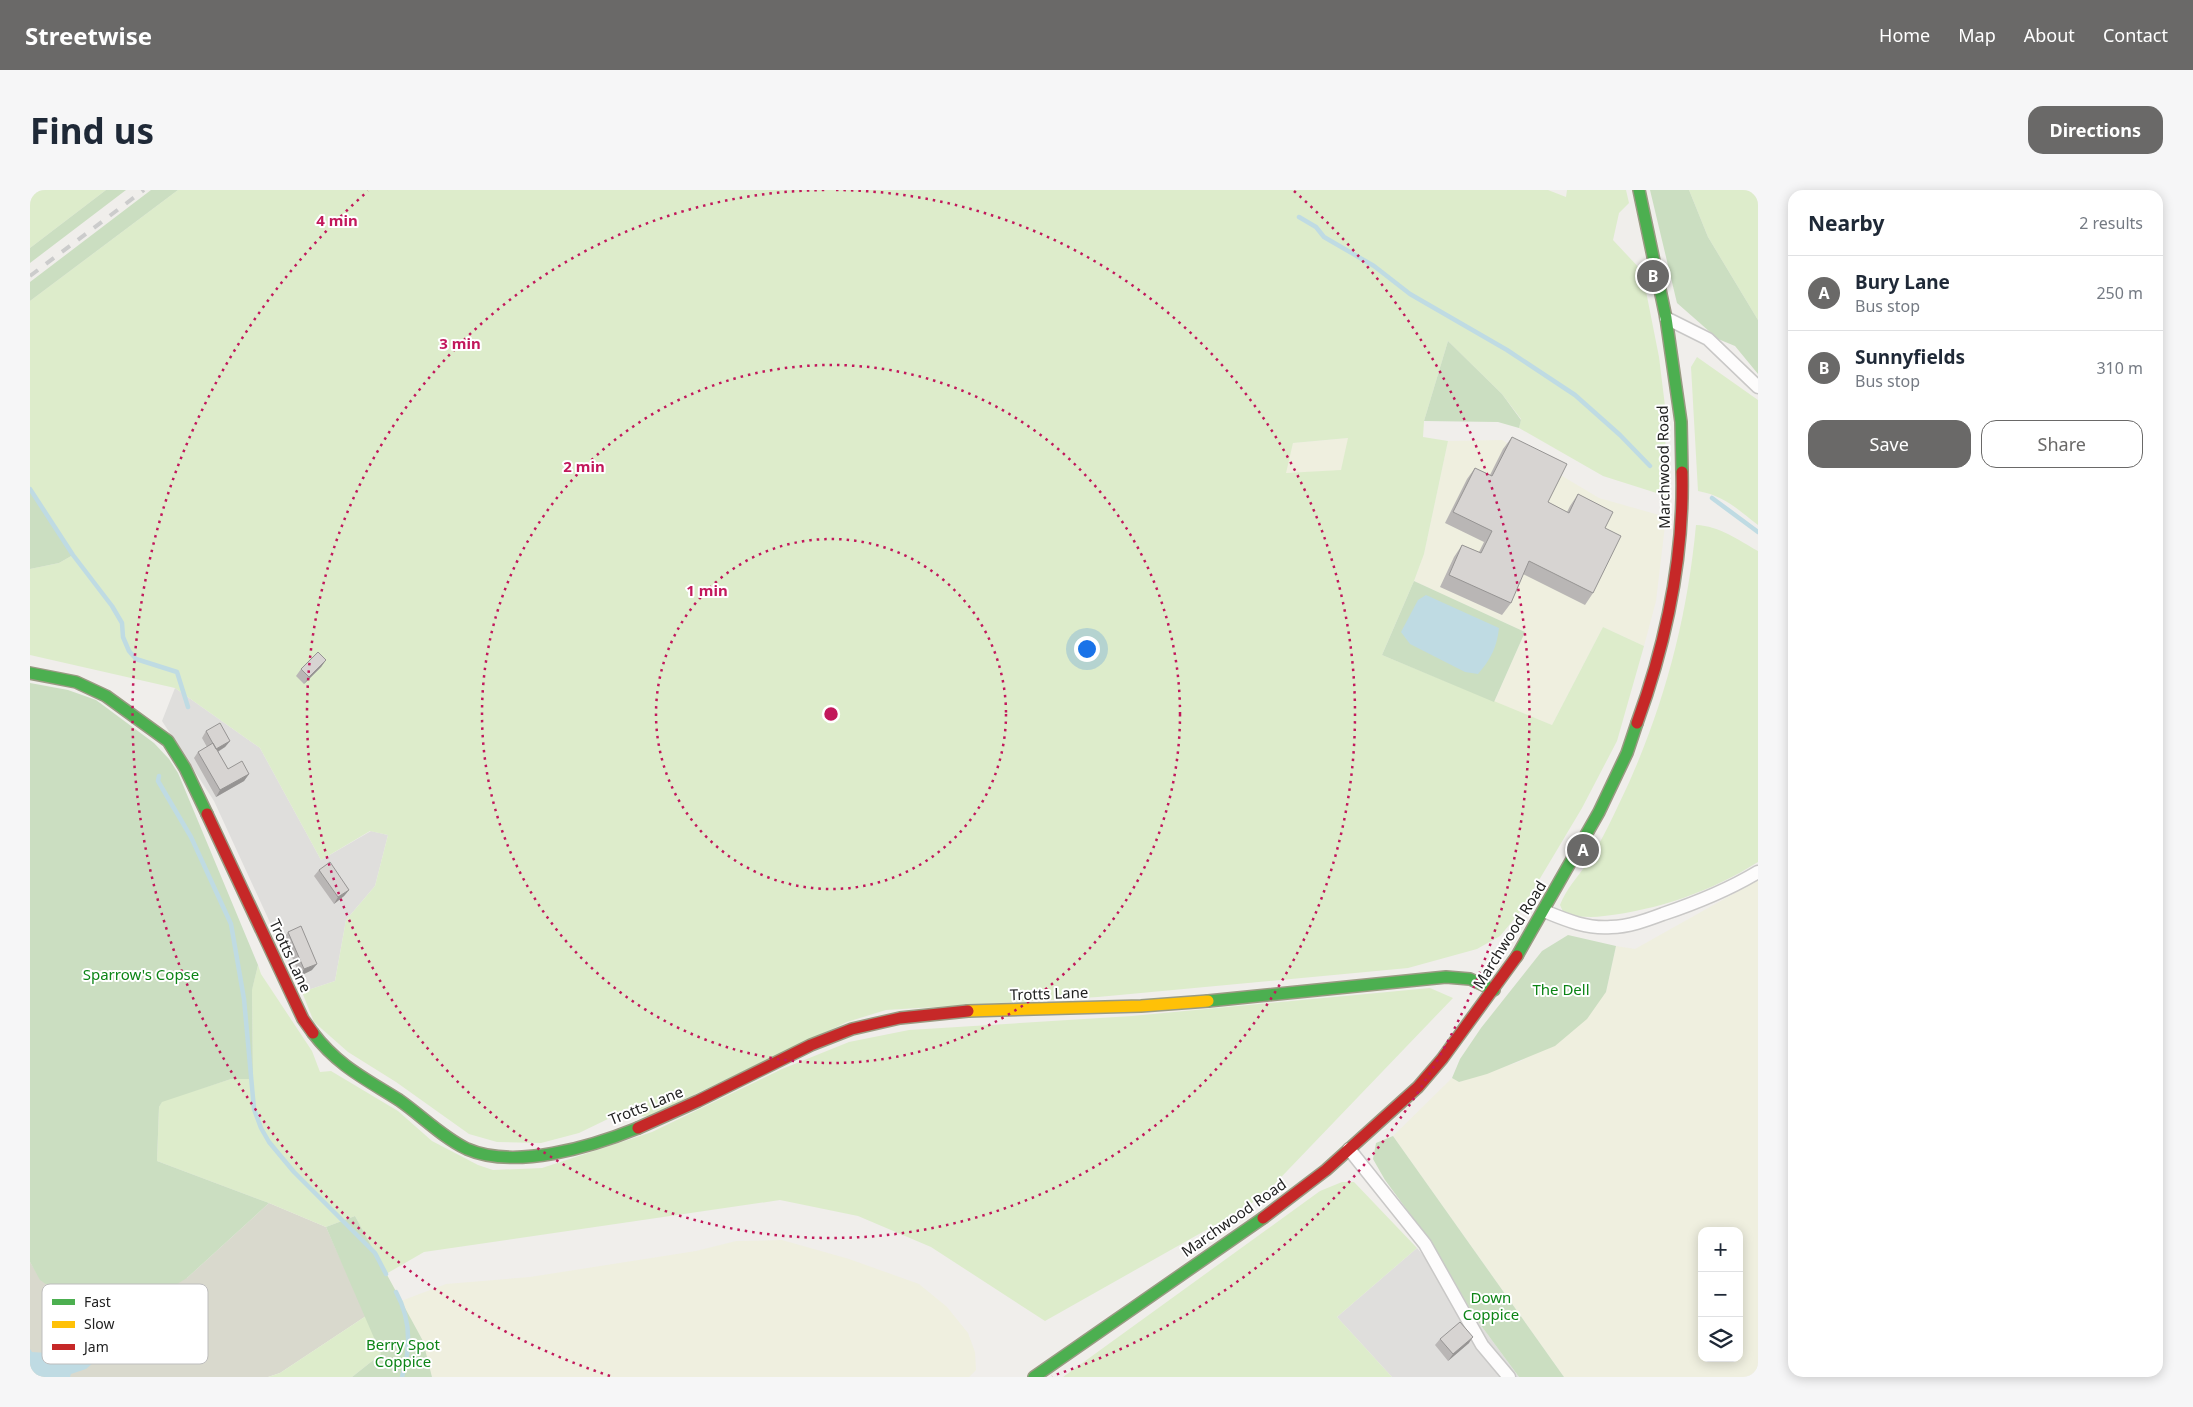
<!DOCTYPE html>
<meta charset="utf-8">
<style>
body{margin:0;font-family:"Noto Sans",sans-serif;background:#f6f6f7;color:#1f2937}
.controls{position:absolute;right:15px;bottom:15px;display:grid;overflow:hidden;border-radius:10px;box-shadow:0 2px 12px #0003}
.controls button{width:45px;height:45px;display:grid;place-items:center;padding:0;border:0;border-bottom:1px solid #e0e1e3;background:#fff;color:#1f2937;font:25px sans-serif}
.you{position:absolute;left:1056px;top:458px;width:18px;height:18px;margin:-12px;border:4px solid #fff;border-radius:50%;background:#1a73e8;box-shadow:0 0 0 8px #1a73e833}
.badge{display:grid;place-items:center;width:32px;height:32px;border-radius:50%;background:#6a6968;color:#fff;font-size:16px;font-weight:700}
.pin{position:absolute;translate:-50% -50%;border:2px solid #fff;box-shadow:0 1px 5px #0006}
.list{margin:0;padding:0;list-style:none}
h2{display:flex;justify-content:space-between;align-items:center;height:65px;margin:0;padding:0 20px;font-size:21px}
h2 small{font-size:16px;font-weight:400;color:#747a83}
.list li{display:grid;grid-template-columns:32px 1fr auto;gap:15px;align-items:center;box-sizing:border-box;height:75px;padding:0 20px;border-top:1px solid #e0e1e3}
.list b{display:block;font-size:19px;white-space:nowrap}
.list p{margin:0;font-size:16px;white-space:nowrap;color:#747a83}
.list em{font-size:16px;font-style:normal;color:#747a83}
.actions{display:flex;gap:10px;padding:15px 20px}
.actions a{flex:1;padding:11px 0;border:1px solid #6a6968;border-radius:15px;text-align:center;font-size:18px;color:#6a6968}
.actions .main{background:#6a6968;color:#fff}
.icon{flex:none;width:28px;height:28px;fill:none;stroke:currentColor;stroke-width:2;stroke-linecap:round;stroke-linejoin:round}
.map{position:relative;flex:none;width:1728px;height:1187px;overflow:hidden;border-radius:15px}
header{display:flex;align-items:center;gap:30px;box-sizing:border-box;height:70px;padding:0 25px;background:#6a6968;color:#fff}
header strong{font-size:24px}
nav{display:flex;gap:28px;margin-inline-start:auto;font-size:18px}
.intro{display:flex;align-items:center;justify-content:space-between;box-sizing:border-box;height:120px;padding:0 30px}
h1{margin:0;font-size:35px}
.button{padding:12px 22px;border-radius:15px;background:#6a6968;color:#fff;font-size:18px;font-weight:700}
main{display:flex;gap:30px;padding:0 30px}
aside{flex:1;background:#fff;border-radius:15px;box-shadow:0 2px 12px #0003}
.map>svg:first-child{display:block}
</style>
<header>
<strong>Streetwise</strong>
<nav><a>Home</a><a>Map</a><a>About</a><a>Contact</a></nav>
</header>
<div class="intro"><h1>Find us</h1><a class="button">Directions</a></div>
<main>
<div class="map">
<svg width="1728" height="1187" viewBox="0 0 1728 1187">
<rect width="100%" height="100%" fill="#f0eeeb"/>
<path fill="#dfdedc" d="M145 498 230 558 291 670 341 641 358 645 345 696 316 730 305 791 272 802 184 611 132 531Z
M1387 1058 1444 1126 1489 1187H1362L1307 1127Z"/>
<path fill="#d9d9cd" d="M239 1013 296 1037 336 1126 250 1183 238 1187H0V1072L11 1090 157 1088Z"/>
<path fill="#efefdf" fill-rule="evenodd" d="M1319 248 1311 281 1255 283 1263 253Z
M1472 250 1569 308 1636 327 1626 411 1614 456 1573 437 1522 535 1464 512 1495 442 1384 391 1394 364 1418 251Z
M1728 690V1179L1719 1187H1534L1363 946 1422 888 1429 892 1491 871 1576 802 1586 756 1605 759ZM1672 1041H1709V1168H1672Z
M752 1050 819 1069 889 1094 917 1117 938 1143 945 1162 946 1180 939 1187H402L393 1151 371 1111 416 1094 500 1087 666 1061 706 1051Z"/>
<path fill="#ddeccb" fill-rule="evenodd" d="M0 0H76L0 58Z
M148 0H1518L1536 7 1537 0H1596L1599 13 1589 23 1583 50 1612 81 1629 167 1635 216 1636 306 1573 286 1489 238 1491 229 1472 204 1418 151 1394 231 1393 247 1418 251 1394 364 1384 391 1352 465 1522 535 1573 437 1614 456 1587 551 1552 618 1490 722 1470 746 1447 759 1378 778 1068 807 856 820 817 832 619 926 582 927 549 943 511 953 467 952 439 944 366 892 318 862 284 832 272 802 305 791 316 730 345 696 358 645 340 641 291 670 230 558 145 498 0 465V379L29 373 43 365 0 299V111ZM1318 248 1311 280 1256 283 1263 253Z
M1659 0H1728V130L1678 47Z
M1667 167 1728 210V335C1707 319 1695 306 1668 301L1661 177Z
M1666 335C1690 336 1708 350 1728 361V672C1682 701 1628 720 1574 726 1561 728 1548 726 1535 726L1530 715C1536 699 1548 687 1557 673 1569 656 1579 635 1588 616 1631 528 1657 433 1666 335Z
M228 775 231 784 282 861 290 882 301 881 368 921 402 951 448 975 463 980 512 978 622 942 752 879 819 852 879 840 1102 826 1400 798 1423 808 1234 1005 1208 1022 1015 1131 901 1057 828 1026 750 1010 394 1062 356 1084 325 1026 296 1037 239 1013 127 971 129 917 132 911 201 889H223L222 799Z
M1312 992H1324L1387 1058 1307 1127 1362 1187H1033L1290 1001Z
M336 1126 351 1164 322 1187H238L250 1183Z"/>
<path fill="#cbdec1" d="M76 0H96L0 73V58Z
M121 0H148L0 111V92Z
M1620 0H1659L1678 47 1728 130V184L1705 156 1688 149 1647 113Z
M1418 151 1472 204 1491 230 1489 238 1468 232 1394 231Z
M0 299 43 365 29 373 0 379Z
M1384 391 1495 442 1464 512 1352 465Z
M0 493 38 500 66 510 124 553 139 569 148 583 228 775 222 800 223 889H201L132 912 129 917 127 971 239 1013 157 1088 77 1137 10 1090 0 1072Z
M1538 745 1586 756 1576 802 1557 829 1525 856 1457 884 1429 892 1422 888 1430 869 1451 838 1512 761Z
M1363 946 1534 1187H1489L1444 1126 1405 1058 1355 990 1343 969 1346 953Z
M325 1026 393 1151 402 1187H322L351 1164 296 1037Z"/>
<path fill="#bfdbe3" d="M1396 405 1469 438C1467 457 1461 469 1448 484L1435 482 1380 454 1371 442 1388 410Z
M64 1147 68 1154 64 1172 56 1179 41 1184 40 1187H0V1159L2 1162 18 1163 30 1168 43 1157Z"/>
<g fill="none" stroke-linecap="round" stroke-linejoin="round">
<path stroke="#bfdbe3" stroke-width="4.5" d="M1269 27 1286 37 1294 47 1344 76 1380 104 1477 160 1545 205 1590 245 1620 276
M0 299 43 365 82 416 92 433 93 447 99 461 106 469 147 482 158 517
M1682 308 1728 342
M129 586 128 591 161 647 201 734 214 809 224 919 231 938 239 952 264 982 345 1063 356 1084
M366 1102C381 1129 381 1158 372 1187"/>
<g stroke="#c9c8c7" stroke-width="15">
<path id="street" d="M1636 128 1678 149 1728 197
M1514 721C1536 730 1557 739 1581 737 1598 737 1617 730 1633 724 1666 713 1698 700 1728 682
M1319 959 1395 1054 1452 1155 1479 1187"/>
</g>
<g stroke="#999a82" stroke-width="14">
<path id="fast" d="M1609 0 1636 128 1651 232 1652 282
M0 483 46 492 76 506 138 551 155 578 177 624
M1487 766 1569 622 1597 563 1607 533
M1178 811 1416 787 1440 789 1464 800
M283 843C308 876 336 889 369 910 392 926 412 947 437 959 485 980 561 957 608 938
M1004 1187 1233 1028"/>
</g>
<g stroke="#999a82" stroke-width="14">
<path id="slow" d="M938 821 1111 816 1178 811"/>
</g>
<g stroke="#999a82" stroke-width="14">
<path id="jam" d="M1607 533C1636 453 1654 367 1652 282
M177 624 273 829 283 843
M608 938 668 911 781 855 822 839 870 828 938 821
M1233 1028 1296 980 1388 897 1412 869 1487 766"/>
</g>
<use href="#street" stroke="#fdfcfc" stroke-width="12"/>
<use href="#fast" stroke="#4caf50" stroke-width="11"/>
<use href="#slow" stroke="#ffc107" stroke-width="11"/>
<use href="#jam" stroke="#c62828" stroke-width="11"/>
<path stroke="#ccc" stroke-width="4" stroke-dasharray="10 10" stroke-linecap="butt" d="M0 86 114 0"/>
</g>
<path fill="#b9b6b5" d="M1482 247 1518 312 1537 322 1540 316 1548 304 1575 338 1563 403 1555 415 1493 384 1481 413 1472 425 1410 397 1424 367 1432 355 1449 362 1454 352 1415 333 1437 289 1445 278 1460 285 1473 259Z
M296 470 291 477 274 494 266 486 271 479Z
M176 541 200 551 195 557 188 562 198 579 219 584 214 591 186 607 164 568 168 562 177 557 172 548Z
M289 680 319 700 314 706 304 714 284 686Z
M258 742 282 780 270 786 254 748Z
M1410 1149 1439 1153 1418 1171 1405 1155Z"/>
<path fill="#969493" d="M296 470 291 477 274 494 279 487Z
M200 551 195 557 182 565 186 559Z
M219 584 214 591 186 607 190 600Z
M319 700 314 706 304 714 308 707Z
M287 774 282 780 270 786 274 779Z
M1443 1147 1439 1153 1418 1171 1423 1164Z"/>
<path fill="#d7d4d2" stroke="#969493" d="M1482 247 1537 274 1518 312 1539 323 1548 304 1583 322 1575 338 1591 346 1563 403 1499 371 1481 413 1419 385 1432 355 1451 363 1462 341 1423 322 1445 278 1462 286Z
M288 462 296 470 279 487 271 479Z
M190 533 200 551 186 559 176 541Z
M183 553 198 579 212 571 219 584 190 600 168 562Z
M300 672 319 700 308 707 289 680Z
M271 736 287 774 274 779 258 742Z
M1430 1132 1443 1147 1423 1164 1410 1149Z"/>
<g fill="none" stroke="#c2185b" stroke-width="2.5" stroke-dasharray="2.5 5">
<circle cx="801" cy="524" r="175"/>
<circle cx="801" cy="524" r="349"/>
<path d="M806 0A524 524 0 1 1 796 0"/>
<path d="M580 1186A698 698 0 0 1 338 1M1264 1A698 698 0 0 1 1022 1186"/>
</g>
<g text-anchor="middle" stroke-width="4" stroke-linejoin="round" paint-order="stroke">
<g font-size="15" fill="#222" stroke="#fff">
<text transform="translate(1634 277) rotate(-91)" y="5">Marchwood Road</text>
<text transform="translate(1480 745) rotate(-58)" y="5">Marchwood Road</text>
<text transform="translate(260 766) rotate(65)" y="5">Trotts Lane</text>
<text transform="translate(1019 804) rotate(-2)" y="5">Trotts Lane</text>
<text transform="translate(616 916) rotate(-22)" y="5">Trotts Lane</text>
<text transform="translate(1204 1028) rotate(-35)" y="5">Marchwood Road</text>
</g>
<g font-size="15" fill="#0c8416" stroke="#fff">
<text x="111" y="790">Sparrow's Copse</text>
<text x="1531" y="805">The Dell</text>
<text x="1461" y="1113">Down<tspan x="1461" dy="17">Coppice</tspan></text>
<text x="373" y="1160">Berry Spot<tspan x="373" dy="17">Coppice</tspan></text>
</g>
</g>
<rect x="12" y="1094" width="166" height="80" rx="8" fill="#fff" stroke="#bdbdbd" stroke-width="1"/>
<rect x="22" y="1109" width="23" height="6" fill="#4caf50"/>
<rect x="22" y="1131" width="23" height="7" fill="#ffc107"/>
<rect x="22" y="1154" width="23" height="6" fill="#c62828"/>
<g font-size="14" fill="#222">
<text x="54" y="1117">Fast</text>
<text x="54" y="1139">Slow</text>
<text x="54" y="1162">Jam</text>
</g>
<circle cx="801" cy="524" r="8" fill="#c2185b" stroke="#fff" stroke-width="2.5"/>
<g font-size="15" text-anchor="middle" font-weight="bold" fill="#c2185b" stroke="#fff" stroke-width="4" stroke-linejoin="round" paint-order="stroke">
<text x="307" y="36">4 min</text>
<text x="430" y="159">3 min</text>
<text x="554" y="282">2 min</text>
<text x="677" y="406">1 min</text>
</g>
</svg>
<div class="controls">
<button>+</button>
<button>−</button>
<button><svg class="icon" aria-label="layers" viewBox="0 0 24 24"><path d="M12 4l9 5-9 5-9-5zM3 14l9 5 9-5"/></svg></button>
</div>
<div class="you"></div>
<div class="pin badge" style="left:1553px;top:660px">A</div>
<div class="pin badge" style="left:1623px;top:86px">B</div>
</div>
<aside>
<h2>Nearby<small>2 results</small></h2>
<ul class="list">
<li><span class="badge">A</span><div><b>Bury Lane</b><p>Bus stop</p></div><em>250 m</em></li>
<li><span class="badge">B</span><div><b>Sunnyfields</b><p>Bus stop</p></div><em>310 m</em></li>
</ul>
<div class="actions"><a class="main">Save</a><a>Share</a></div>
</aside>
</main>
